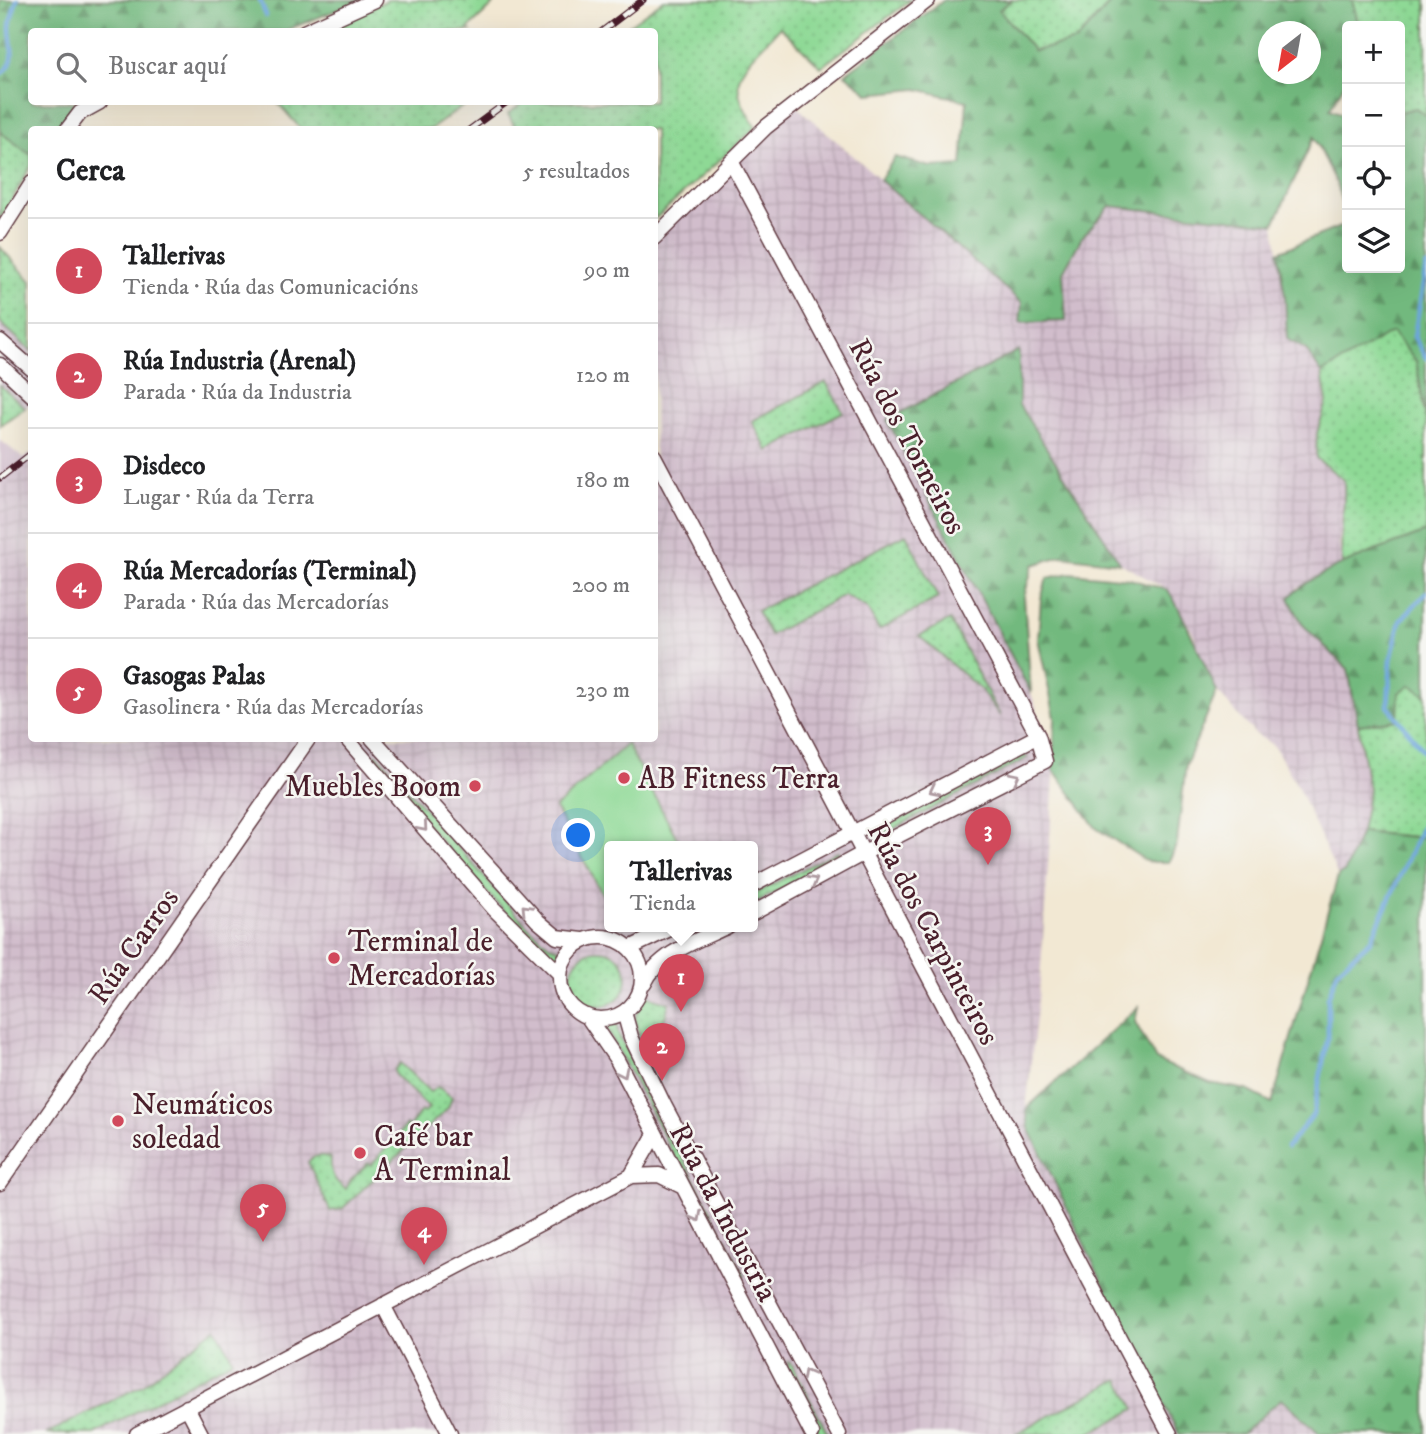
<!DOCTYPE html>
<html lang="es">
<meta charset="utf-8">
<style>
body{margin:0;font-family:"IM FELL DW Pica",serif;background:#f2f2f2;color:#202124}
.controls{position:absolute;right:21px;top:21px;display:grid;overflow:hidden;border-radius:7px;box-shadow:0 7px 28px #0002}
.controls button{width:63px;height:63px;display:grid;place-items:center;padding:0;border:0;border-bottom:2px solid #e0e0e0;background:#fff;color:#202124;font:35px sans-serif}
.compass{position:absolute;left:1258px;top:21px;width:63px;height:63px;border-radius:50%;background:#fff;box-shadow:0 7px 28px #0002;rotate:211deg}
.you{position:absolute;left:579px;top:836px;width:24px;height:24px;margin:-18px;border:5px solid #fff;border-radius:50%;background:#1a73e8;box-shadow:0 0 0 10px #1a73e833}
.badge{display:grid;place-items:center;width:46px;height:46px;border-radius:50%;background:#d1495b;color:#fff;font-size:23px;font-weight:700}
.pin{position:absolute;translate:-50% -58px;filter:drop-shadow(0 2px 4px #0008)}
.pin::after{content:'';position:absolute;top:37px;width:24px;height:21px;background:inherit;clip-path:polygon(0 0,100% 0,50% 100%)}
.popup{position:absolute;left:604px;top:841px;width:154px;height:91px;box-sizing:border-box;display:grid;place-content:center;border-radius:7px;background:#fff;filter:drop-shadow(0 2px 5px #0005);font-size:23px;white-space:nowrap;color:#757577}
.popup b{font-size:26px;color:#202124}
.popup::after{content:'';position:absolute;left:50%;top:100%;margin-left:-14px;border:14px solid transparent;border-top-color:#fff}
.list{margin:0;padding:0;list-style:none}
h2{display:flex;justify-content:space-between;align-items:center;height:91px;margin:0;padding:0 28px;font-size:30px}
h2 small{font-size:23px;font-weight:400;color:#757577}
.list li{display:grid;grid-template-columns:46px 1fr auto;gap:21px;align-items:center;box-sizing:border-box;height:105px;padding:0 28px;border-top:2px solid #e0e0e0}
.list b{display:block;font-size:26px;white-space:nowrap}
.list p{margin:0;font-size:23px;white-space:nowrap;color:#757577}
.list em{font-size:23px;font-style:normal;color:#757577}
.icon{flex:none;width:38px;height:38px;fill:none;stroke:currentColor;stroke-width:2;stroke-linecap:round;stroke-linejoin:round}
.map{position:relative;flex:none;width:1426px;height:1434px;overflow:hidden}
.search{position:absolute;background:#fff;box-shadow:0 7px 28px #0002;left:28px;top:28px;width:630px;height:77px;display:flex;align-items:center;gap:18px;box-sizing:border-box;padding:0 24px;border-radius:7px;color:#757577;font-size:26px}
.panel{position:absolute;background:#fff;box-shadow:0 7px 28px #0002;left:28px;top:126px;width:630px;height:616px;border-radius:7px}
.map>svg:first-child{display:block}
</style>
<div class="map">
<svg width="1426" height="1434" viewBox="0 0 1426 1434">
<defs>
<pattern id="industrial-grid" width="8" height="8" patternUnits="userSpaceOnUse" patternTransform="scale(1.75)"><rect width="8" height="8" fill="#d1bdcc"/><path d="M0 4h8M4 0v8" fill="none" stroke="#b5a2af"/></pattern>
<pattern id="grass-dots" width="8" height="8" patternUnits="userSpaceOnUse" patternTransform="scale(1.75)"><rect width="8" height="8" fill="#8ed995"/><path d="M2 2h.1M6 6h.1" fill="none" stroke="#7cba81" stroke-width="1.8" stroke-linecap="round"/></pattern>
<pattern id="forest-firs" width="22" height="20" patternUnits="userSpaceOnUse" patternTransform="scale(1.75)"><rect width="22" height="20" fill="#72b97e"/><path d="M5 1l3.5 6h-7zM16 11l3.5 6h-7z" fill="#609667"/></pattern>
</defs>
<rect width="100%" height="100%" fill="#f6f6f2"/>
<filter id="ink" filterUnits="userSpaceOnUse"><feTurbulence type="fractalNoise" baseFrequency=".0143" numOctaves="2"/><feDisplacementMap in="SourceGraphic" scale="14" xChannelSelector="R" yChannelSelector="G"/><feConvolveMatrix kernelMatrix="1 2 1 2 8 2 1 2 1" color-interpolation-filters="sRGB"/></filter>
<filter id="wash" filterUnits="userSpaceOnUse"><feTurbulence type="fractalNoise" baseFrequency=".00686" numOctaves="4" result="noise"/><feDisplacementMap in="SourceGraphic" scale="28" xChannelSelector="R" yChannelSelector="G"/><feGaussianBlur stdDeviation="1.57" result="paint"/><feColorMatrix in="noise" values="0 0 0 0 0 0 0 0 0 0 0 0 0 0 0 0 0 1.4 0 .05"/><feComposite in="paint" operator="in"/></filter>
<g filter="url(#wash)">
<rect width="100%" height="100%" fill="#f2e8d3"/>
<path fill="url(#industrial-grid)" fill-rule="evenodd" d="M794 104 1022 303 1021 323 1066 321 1063 272 1082 237 1110 206 1274 224 1285 296 1287 339 1306 350 1322 373 1327 402 1317 433 1316 458 1344 480 1346 507 1339 542 1343 566 1297 588 1302 624 1348 669 1369 790 1361 832 1345 871 1338 876 1297 785 1274 746 1254 733 1217 691 1200 658 1194 635 1168 590 1120 563 1019 405V351L887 420 1031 693 1055 764 1040 981 1026 1109 1029 1128 1125 1330 1179 1434H0V478L31 453 32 738H654L655 238ZM609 846H753V926H609Z
M0 247 31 281V404L25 408 0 385Z
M1282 1398 1320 1434H1242Z"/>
<path fill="#d1bdcc" d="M0 440 32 465 0 489Z"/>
<path fill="url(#grass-dots)" stroke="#6c7c60" stroke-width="2" d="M388 0H493L495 3 468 29 470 31 312 32Z
M664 0H911L821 67 780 27C745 66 720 77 756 127L655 219 654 130 516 129 508 114 524 102H654V32L621 31Z
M1012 0H1113L1076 41 1034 51 999 10Z
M1352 0H1426V116L1416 108 1400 112V26H1359Z
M277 102H469L431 129H301Z
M0 132 32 155 31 166 0 220Z
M0 247 31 281V351L0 322Z
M1392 331 1416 361 1426 420V532L1343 566C1338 537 1346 510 1344 480L1316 458 1317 433 1327 402 1322 373Z
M826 382 843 412 768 451 752 421Z
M0 385 25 408 0 425Z
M906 534 938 598 879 630 867 608 844 595 770 635 757 611Z
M950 620 1000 716 981 690 919 636Z
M1410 684 1426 695V838L1361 832 1369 790 1358 725 1397 720 1399 693Z
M1024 753 1027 758 878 837 874 833Z
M377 754 528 927 549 945 563 949 557 959C487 902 430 826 371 759Z
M838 851 841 858 753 904V894Z
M571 978a28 28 0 1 1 56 0a28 28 0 1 1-56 0Z
M645 995 669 1003 662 1028 640 1038 635 1018Z
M617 1023 618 1034 745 1276 739 1279 605 1025Z
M400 1063 430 1092 438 1087 452 1097 448 1108 342 1209 330 1211 308 1162C315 1154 322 1155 331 1158 330 1172 333 1181 346 1189L350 1181 368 1163 371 1165 406 1125 409 1127 421 1111 424 1113 429 1108 395 1075 394 1070Z
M216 1328 233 1360 94 1434H46L143 1385Z
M788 1362 792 1365 828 1434H820L787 1371Z
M1119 1379 1135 1409 1088 1434H1015Z"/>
<path fill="url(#forest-firs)" stroke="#5e6c54" stroke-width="2" fill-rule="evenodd" d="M0 0H362L284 31 32 32V102H82L59 129 32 130 31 155 0 132Z
M944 0H1012L999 10 1034 51 1076 41 1113 0H1352L1359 26H1347V79L1330 109 1347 116V219L1335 180 1314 137 1274 224 1110 206 1082 237 1063 272 1066 321 1020 323 1022 303 880 180 895 157 931 167 962 165 967 101 917 89 869 94 845 74ZM1268 32H1310V74H1268Z
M1416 108 1426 116V420L1416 361 1392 332 1322 373 1306 350 1287 339 1285 296 1278 252 1347 224V268H1400V112Z
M1019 350V405L1120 563 1061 556 1033 565 1024 597 1031 693 887 420Z
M1426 532V695L1410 685 1399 693 1398 720 1358 725 1348 669 1302 624 1289 598C1311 571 1391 546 1426 532Z
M1070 573 1130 579 1168 590C1189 623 1200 657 1217 691L1186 765 1177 843 1169 862H1148L1096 828 1053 769 1055 718 1038 639 1041 598 1047 578Z
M1361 832 1426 838V1434H1320L1282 1398 1242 1434H1179L1125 1330 1029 1128 1026 1109 1138 1007 1135 1022 1156 1060 1210 1083 1247 1090 1272 1103 1338 876 1345 871Z"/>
<path fill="#8ed995" stroke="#6c7c60" stroke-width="2" d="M627 744 681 846H609V906L555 808Z"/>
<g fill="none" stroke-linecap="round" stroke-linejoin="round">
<path stroke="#6ca5dc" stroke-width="4.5" d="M260 0 266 16
M0 74C20 63 10 46 10 28 10 19 14 9 17 0
M1426 266 1414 337 1426 358
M1426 593 1400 621 1391 660 1388 706 1426 754
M1287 1147 1313 1115 1328 1036V997L1338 970 1371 940 1425 820 1426 804"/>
</g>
</g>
<g filter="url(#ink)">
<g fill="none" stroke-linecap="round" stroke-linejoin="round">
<g stroke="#633d44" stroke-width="17">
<path id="minor" d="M304 32 375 0
M67 130 80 113 100 102
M731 161 1038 736 1045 761 862 854 753 913
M0 233 32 183
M654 238 766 127 928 0
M0 341 32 369
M0 365 32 395
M654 456 1170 1434
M346 738 494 909 560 974
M372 738 538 921 557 937 583 940
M753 885 1038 736
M560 978a41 41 0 1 1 82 0a41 41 0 1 1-82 0Z
M630 948 676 926
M644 984C658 953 699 940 728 926
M624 1012 631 1037 664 1105 839 1434
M587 1016 617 1060 812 1434
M631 1176 654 1136
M0 1183 309 738
M383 1305 450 1434
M187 1407 201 1434
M137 1434 631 1176 659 1175 681 1186"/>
</g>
<use href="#minor" stroke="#fff" stroke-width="14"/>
<g stroke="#4a1f2b" stroke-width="7">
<path id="rail" d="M601 32 643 0
M469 130 507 102
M0 478 32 453"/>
</g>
<use href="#rail" stroke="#f6f6f2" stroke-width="4.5" stroke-dasharray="13" stroke-linecap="butt"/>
</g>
<defs><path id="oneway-chevron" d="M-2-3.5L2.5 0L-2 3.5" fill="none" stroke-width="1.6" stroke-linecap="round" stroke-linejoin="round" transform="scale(1.75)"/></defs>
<g stroke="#ae9aa0">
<use href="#oneway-chevron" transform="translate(1015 777) rotate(-27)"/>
<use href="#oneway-chevron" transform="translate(934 790) rotate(153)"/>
<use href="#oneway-chevron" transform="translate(423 827) rotate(49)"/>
<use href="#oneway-chevron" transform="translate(813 881) rotate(-29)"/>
<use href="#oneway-chevron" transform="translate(526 909) rotate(-134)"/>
<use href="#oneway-chevron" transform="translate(623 1073) rotate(64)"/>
<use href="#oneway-chevron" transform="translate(697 1217) rotate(62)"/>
<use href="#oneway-chevron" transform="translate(807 1374) rotate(-118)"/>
</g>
</g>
<g fill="#d1495b" stroke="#f6f6f2" stroke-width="2.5">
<circle cx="624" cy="778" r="7"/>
<circle cx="475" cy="786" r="7"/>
<circle cx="334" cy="958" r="7"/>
<circle cx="118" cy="1121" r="7"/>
<circle cx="360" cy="1153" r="7"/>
</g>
<g text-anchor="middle" stroke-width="5" stroke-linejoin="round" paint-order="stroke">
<g font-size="30" fill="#4a1f2b" stroke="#f6f6f2">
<text transform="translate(908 436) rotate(62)" y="10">Rúa dos Torneiros</text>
<text transform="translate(934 933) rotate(62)" y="10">Rúa dos Carpinteiros</text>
<text transform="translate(133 946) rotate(-55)" y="10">Rúa Carros</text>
<text transform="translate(724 1212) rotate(62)" y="10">Rúa da Industria</text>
</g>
<g font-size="30" fill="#4a1f2b" stroke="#f6f6f2" text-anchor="start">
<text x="638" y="788">AB Fitness Terra</text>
<text x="461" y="796" text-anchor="end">Muebles Boom</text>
<text x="348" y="951">Terminal de<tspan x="348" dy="34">Mercadorías</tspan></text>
<text x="132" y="1114">Neumáticos<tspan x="132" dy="34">soledad</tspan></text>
<text x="374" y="1146">Café bar<tspan x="374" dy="34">A Terminal</tspan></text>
</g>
</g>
</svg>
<div class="controls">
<button>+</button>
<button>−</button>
<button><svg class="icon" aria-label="locate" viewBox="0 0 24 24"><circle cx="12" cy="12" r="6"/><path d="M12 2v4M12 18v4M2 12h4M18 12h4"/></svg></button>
<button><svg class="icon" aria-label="layers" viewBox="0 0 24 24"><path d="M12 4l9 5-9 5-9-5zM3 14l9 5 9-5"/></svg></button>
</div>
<svg class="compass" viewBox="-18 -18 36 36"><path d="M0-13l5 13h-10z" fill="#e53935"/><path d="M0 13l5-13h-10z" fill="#757577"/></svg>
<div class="you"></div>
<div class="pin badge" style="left:681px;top:1012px">1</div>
<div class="popup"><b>Tallerivas</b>Tienda</div>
<div class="pin badge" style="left:662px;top:1081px">2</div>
<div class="pin badge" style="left:988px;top:865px">3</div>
<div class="pin badge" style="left:424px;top:1265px">4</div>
<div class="pin badge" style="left:263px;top:1242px">5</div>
<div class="search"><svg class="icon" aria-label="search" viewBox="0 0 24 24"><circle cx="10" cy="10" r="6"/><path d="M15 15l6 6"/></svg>Buscar aquí</div>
<section class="panel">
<h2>Cerca<small>5 resultados</small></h2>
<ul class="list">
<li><span class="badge">1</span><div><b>Tallerivas</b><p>Tienda · Rúa das Comunicacións</p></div><em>90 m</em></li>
<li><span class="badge">2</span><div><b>Rúa Industria (Arenal)</b><p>Parada · Rúa da Industria</p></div><em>120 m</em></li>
<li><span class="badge">3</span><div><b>Disdeco</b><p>Lugar · Rúa da Terra</p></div><em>180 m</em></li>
<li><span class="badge">4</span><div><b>Rúa Mercadorías (Terminal)</b><p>Parada · Rúa das Mercadorías</p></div><em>200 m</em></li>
<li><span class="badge">5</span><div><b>Gasogas Palas</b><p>Gasolinera · Rúa das Mercadorías</p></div><em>230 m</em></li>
</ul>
</section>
</div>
